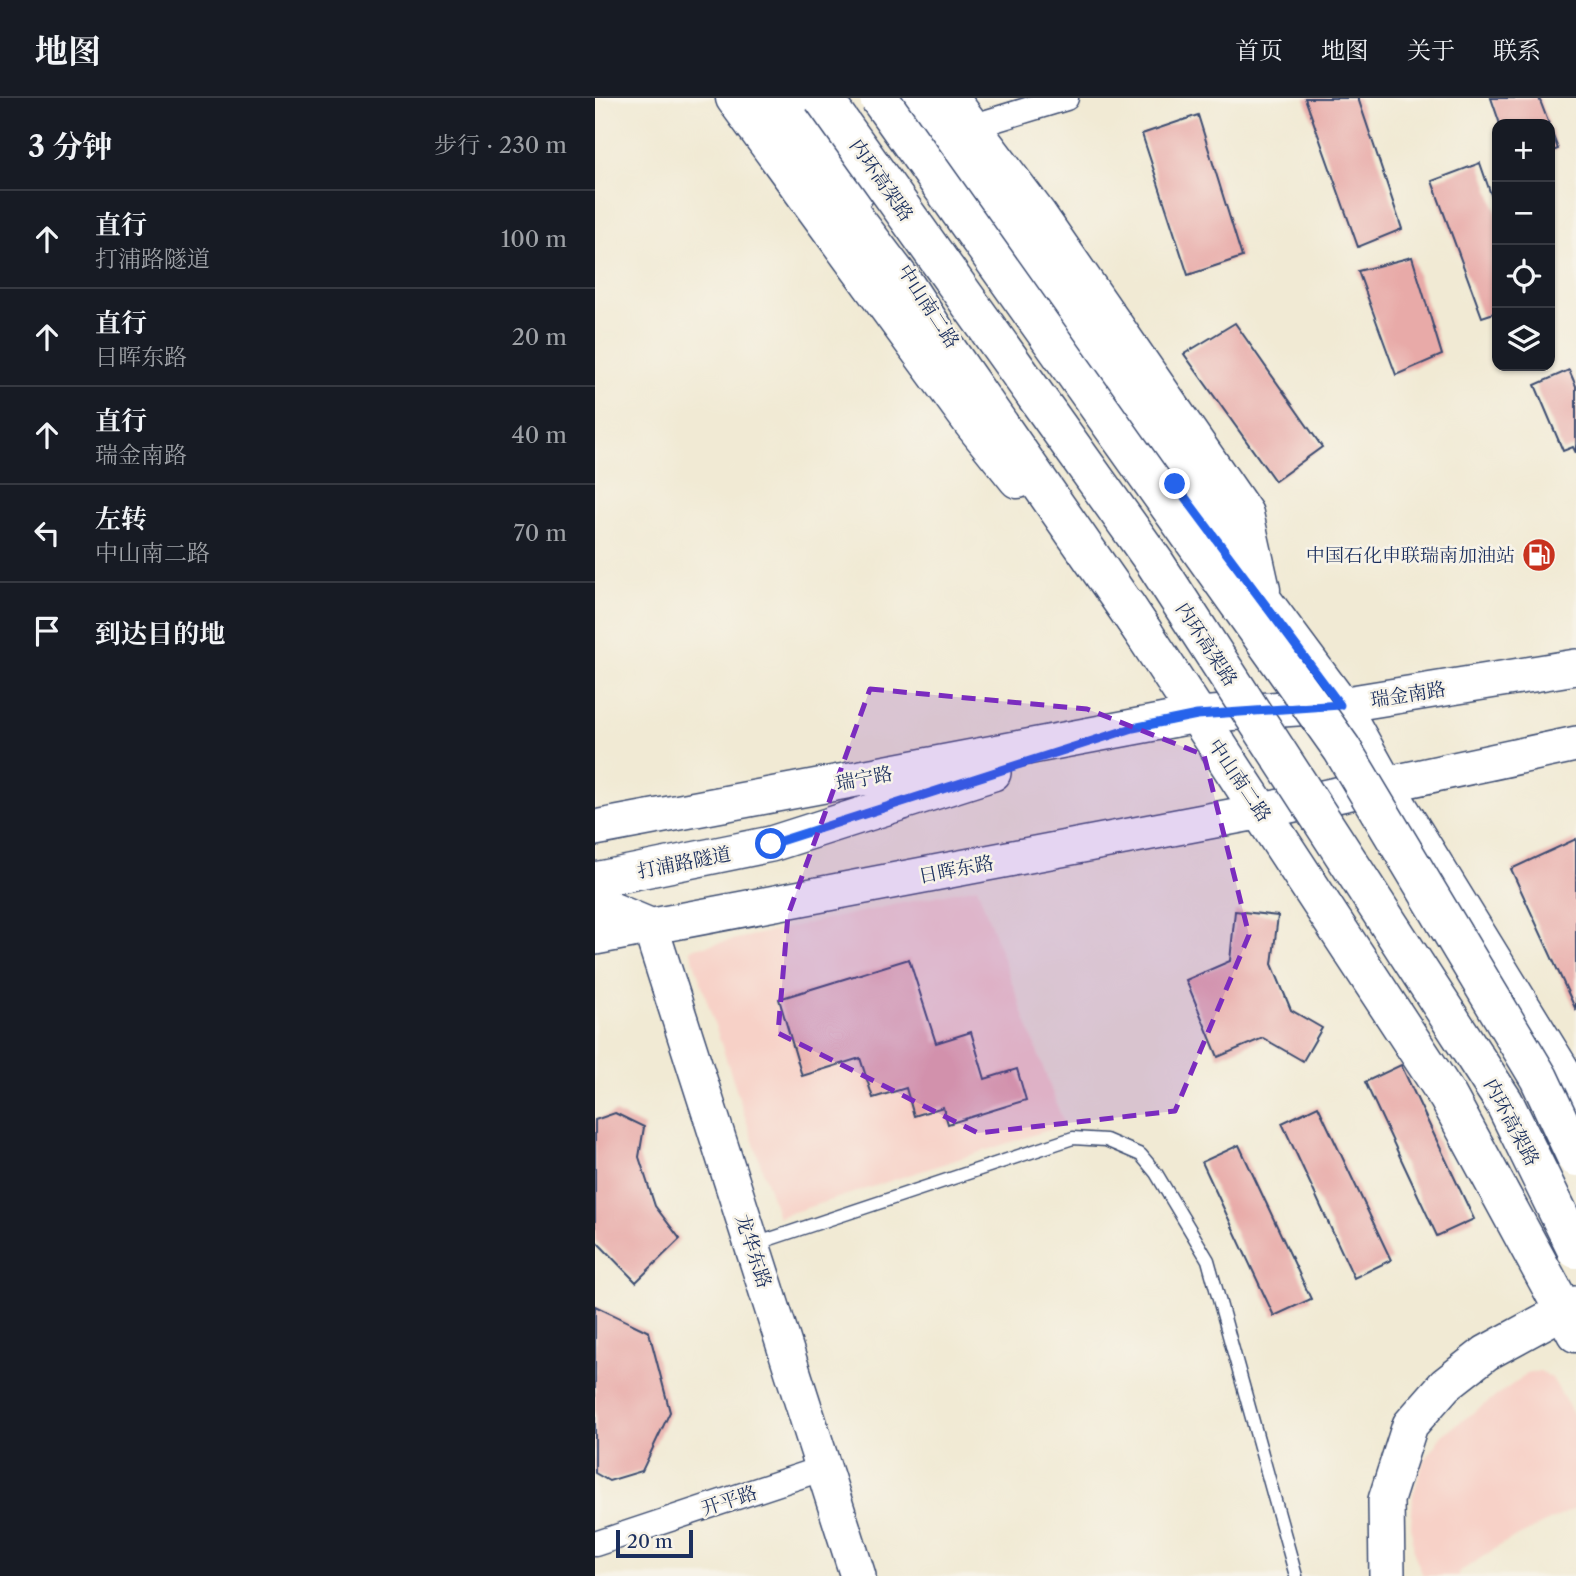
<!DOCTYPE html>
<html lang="zh">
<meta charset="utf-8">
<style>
body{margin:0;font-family:"Libre Caslon Text","Noto Serif SC",serif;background:#242831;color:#f1f3f6}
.controls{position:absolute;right:21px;top:21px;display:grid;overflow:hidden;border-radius:14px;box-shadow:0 2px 5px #0004}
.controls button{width:63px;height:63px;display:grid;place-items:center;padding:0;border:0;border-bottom:2px solid #363941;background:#171b24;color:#f1f3f6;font:35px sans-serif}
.scale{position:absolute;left:21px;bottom:18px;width:77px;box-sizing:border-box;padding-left:7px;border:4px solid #1b2f5e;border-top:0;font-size:19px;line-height:24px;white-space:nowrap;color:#1b2f5e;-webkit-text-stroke:5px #f7f3e8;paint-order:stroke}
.stop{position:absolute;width:21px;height:21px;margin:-16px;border:5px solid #2563eb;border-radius:50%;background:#fff}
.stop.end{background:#2563eb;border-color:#fff;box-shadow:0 2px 7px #0008}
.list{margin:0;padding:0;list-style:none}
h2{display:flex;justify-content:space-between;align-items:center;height:91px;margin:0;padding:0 28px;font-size:30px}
h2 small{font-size:23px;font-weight:400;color:#9ea1a6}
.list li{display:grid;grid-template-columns:46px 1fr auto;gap:21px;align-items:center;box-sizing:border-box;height:98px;padding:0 28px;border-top:2px solid #363941}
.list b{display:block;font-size:26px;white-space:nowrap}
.list p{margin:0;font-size:23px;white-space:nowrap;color:#9ea1a6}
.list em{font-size:23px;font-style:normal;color:#9ea1a6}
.icon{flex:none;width:38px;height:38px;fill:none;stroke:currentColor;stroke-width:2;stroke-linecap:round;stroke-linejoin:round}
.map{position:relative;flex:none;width:981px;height:1478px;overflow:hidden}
header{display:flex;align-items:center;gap:42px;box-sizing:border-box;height:98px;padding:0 35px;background:#171b24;border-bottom:2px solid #363941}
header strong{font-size:33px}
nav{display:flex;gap:38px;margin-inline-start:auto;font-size:24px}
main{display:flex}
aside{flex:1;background:#171b24}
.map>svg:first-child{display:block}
</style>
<header>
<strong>地图</strong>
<nav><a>首页</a><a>地图</a><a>关于</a><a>联系</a></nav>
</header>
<main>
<aside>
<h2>3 分钟<small>步行 · 230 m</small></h2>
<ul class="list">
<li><svg class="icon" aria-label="ahead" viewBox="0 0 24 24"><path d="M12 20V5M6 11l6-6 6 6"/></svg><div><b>直行</b><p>打浦路隧道</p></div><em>100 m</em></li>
<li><svg class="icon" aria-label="ahead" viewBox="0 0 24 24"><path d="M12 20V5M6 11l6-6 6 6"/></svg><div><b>直行</b><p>日晖东路</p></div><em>20 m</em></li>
<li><svg class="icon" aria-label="ahead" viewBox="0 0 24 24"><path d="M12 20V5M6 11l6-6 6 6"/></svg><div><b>直行</b><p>瑞金南路</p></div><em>40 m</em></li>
<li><svg class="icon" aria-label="left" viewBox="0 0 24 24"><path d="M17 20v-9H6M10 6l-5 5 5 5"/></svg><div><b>左转</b><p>中山南二路</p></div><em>70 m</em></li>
<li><svg class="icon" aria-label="arrive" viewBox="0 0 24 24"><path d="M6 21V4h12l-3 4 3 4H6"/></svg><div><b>到达目的地</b></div></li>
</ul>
</aside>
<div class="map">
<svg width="981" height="1478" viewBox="0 0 981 1478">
<rect width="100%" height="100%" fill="#f7f3e8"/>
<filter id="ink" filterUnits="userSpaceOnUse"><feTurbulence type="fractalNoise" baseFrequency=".0143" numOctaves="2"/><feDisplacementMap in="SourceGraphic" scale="14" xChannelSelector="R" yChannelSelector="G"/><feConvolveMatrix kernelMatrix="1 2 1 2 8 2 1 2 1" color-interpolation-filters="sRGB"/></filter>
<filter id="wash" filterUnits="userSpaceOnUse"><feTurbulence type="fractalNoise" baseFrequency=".00686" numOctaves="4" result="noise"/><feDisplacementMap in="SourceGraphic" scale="28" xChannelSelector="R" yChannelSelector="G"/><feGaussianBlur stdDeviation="1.57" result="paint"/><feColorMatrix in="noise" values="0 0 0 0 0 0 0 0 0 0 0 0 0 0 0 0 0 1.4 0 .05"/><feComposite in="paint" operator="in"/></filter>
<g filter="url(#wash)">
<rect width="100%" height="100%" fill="#f1ead4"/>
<path fill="#f7d1c7" d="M382 789 469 1027 183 1119 95 851Z
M945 1273 957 1280 981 1321V1410L907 1446 863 1475 864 1478H828L819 1455 816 1427 818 1396 828 1365 847 1337 932 1276Z"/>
<g id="blocks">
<path fill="#e8aaa8" d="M710 0H763L807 131 763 149Z
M896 0H944L954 26H905Z
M603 17 647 159 593 177 547 36Z
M955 30 963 51 955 54Z
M885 65 902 114V214L887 219 837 83Z
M817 159 847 257 801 277 763 173Z
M640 225 727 349 680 383 589 256Z
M974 272 981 288V355L978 349 968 353 940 287Z
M981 741V912L916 771Z
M640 813 683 818 677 866 696 912 727 930 708 963 668 940 623 959 591 882 635 863Z
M314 861 341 945 376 934 390 981 422 971 431 1002 353 1026 348 1009 319 1018 311 990 278 1000 265 960 207 978 184 901Z
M806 967 879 1121 842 1138 770 984Z
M723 1008 796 1162 759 1180 687 1025Z
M20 1015 49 1029 44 1059 60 1108 85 1141 41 1184 0 1142V1022Z
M644 1047 716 1201 679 1218 607 1064Z
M0 1208 54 1234 75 1314 47 1373 14 1383 0 1375Z"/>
</g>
</g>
<g filter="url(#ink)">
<use href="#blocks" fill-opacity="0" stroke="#3b4b70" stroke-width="2"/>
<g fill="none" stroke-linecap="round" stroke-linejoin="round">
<g stroke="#3b4b70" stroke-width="15">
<path id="lane" d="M157 1147 478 1040 511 1042 546 1057 561 1075 613 1162 701 1478"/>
</g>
<g stroke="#3b4b70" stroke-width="27">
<path id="street" d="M376 29 471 0
M0 1446 229 1370"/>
</g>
<g stroke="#3b4b70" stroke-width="38">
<path id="secondary" d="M0 730 602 617 745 607 981 569
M0 782 176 746 398 675
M0 812 12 810 55 828
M55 828 263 1478
M0 839 667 713 981 646
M792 1478 791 1402 815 1327 850 1287 891 1255 981 1206"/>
</g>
<g stroke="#3b4b70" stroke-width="41">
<path id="primary" d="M140 0 378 325 423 381
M197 0 260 95
M354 0 443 118 649 416 666 492
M633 456 745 607 789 686 981 998
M531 508 853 999 981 1235"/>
</g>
<g stroke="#3b4b70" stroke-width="41">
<path id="highway" d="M168 0 312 190 351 250 549 535
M319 0 617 404 653 483"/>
</g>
<use href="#lane" stroke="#fff" stroke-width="12"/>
<use href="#street" stroke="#fff" stroke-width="24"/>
<use href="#secondary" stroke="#fff" stroke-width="35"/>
<use href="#primary" stroke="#fff" stroke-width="38"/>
<use href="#highway" stroke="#fff" stroke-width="38"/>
<g stroke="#3b4b70" stroke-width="41" stroke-linecap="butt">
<path id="highway-bridge" d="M228 0 560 465 909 1004 981 1151
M284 0 747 651 944 980 981 1059"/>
</g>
<use href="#highway-bridge" stroke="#fff" stroke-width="38"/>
</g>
</g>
<g fill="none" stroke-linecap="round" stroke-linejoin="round" filter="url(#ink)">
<path stroke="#2563eb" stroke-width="9" d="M176 746 538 630 602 617 745 607 580 386"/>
</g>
<path fill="#7b2cbf" fill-opacity="0.2" stroke="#7b2cbf" stroke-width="5" stroke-dasharray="14 9" stroke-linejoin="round" d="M275 591 492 611 609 657 654 837 580 1013 383 1035 183 935 193 817Z"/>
<defs>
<g id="fuel-disc" transform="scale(1.75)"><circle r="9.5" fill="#c8321e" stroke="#f7f3e8"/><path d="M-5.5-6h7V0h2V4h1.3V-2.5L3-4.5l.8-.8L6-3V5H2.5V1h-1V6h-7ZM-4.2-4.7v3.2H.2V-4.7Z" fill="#fff"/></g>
</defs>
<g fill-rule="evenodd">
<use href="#fuel-disc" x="944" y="457"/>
</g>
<g text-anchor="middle" stroke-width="5" stroke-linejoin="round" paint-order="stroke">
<g font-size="19" fill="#1b2f5e" stroke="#f7f3e8">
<text transform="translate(287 82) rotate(55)" y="7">内环高架路</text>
<text transform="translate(334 208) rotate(57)" y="7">中山南二路</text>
<text transform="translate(612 546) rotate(57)" y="7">内环高架路</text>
<text transform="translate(813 596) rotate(-9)" y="7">瑞金南路</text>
<text transform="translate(269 680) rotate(-11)" y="7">瑞宁路</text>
<text transform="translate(645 682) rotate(56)" y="7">中山南二路</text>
<text transform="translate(89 764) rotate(-11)" y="7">打浦路隧道</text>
<text transform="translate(361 771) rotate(-11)" y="7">日晖东路</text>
<text transform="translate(917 1024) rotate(62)" y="7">内环高架路</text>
<text transform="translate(159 1153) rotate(72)" y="7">龙华东路</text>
<text transform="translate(134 1402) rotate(-18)" y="7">开平路</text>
</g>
<g font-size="19" fill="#1b2f5e" stroke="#f7f3e8" text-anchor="end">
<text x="920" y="464">中国石化申联瑞南加油站</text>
</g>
</g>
</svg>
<div class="controls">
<button>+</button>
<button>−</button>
<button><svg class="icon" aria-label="locate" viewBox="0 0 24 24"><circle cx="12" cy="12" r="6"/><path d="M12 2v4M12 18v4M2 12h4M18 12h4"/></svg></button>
<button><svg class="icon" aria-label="layers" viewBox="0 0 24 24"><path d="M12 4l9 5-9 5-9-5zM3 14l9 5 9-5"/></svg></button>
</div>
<div class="scale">20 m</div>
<div class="stop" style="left:176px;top:746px"></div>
<div class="stop end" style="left:580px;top:386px"></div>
</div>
</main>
